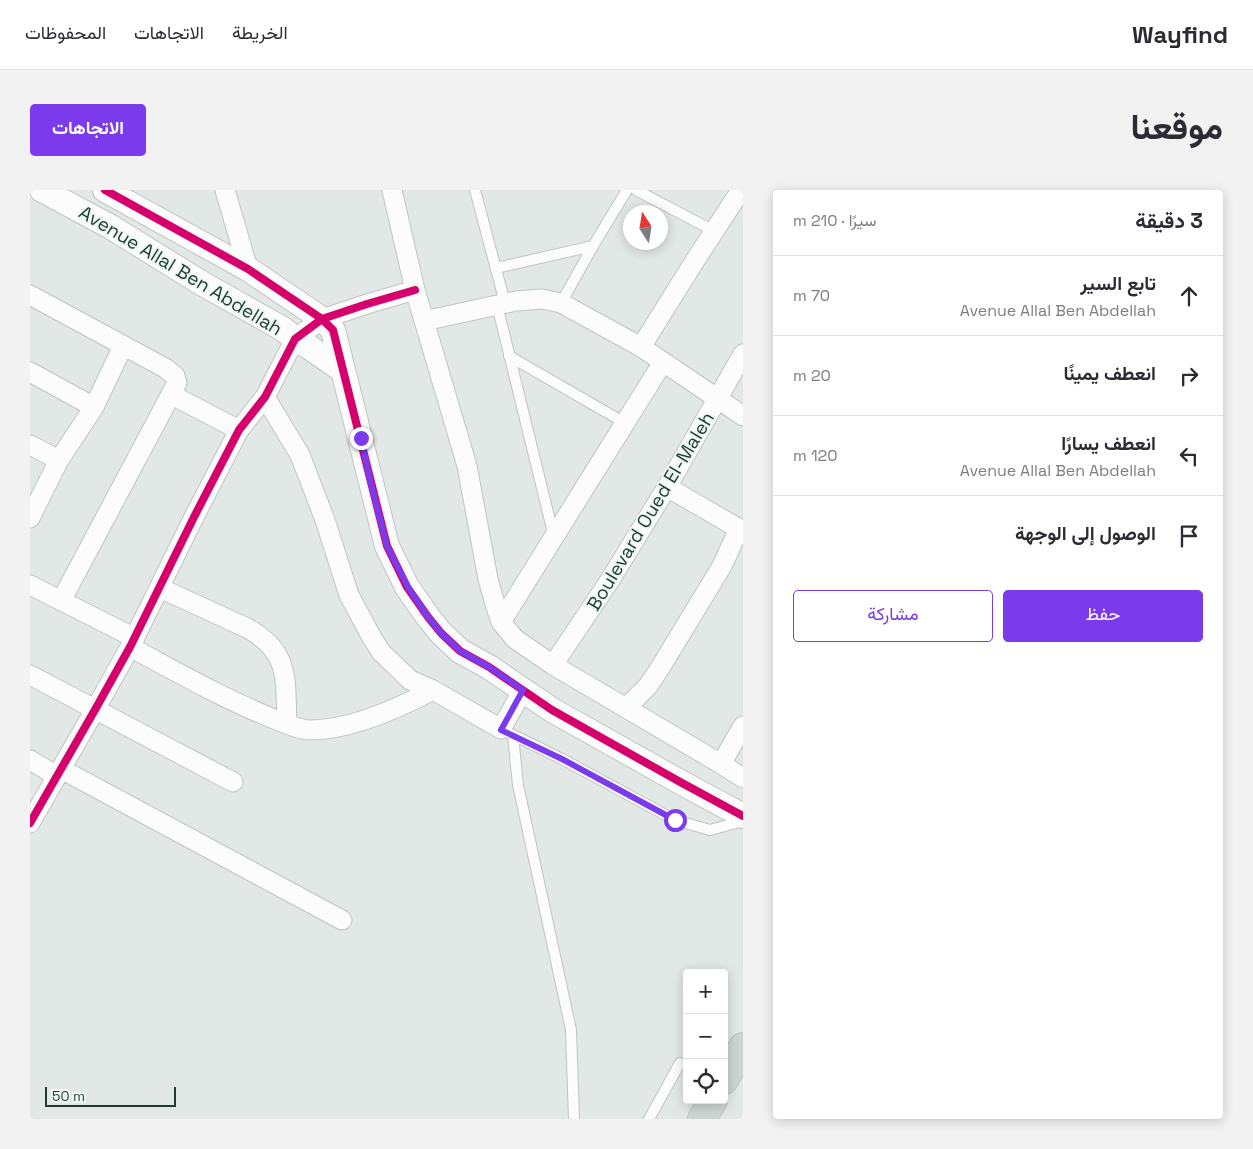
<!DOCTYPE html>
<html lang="ar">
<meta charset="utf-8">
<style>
body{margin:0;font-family:"Space Grotesk",Vazirmatn,sans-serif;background:#f2f2f3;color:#2b2b33;direction:rtl}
.controls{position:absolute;right:15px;bottom:15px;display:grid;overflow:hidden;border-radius:5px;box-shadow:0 2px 12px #0003}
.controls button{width:45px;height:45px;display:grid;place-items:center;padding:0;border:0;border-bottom:1px solid #e1e1e2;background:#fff;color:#2b2b33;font:25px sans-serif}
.compass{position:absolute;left:593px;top:15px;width:45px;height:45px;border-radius:50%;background:#fff;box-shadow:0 2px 12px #0003;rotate:348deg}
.scale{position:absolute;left:15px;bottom:12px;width:131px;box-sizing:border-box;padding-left:5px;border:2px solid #1f3c34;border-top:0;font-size:14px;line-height:18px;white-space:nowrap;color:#1f3c34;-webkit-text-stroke:4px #eff8f3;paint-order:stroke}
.stop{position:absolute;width:15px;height:15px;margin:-11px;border:4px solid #7c3aed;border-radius:50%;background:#fff}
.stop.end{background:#7c3aed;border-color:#fff;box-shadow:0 1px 5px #0008}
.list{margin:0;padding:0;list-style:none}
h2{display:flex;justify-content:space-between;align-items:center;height:65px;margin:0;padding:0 20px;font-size:21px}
h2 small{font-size:16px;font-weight:400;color:#7c7c81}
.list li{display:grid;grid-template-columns:32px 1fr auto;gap:15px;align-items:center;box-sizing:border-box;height:80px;padding:0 20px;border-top:1px solid #e1e1e2}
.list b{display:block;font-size:19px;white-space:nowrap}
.list p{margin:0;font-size:16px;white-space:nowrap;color:#7c7c81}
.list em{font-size:16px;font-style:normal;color:#7c7c81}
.actions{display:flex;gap:10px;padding:15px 20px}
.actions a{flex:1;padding:11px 0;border:1px solid #7c3aed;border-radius:5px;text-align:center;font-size:18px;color:#7c3aed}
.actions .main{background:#7c3aed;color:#fff}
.icon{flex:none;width:28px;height:28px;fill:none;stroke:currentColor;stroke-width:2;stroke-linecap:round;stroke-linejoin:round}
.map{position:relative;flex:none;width:713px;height:929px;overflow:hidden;direction:ltr;border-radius:5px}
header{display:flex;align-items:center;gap:30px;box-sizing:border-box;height:70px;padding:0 25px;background:#fff;border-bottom:1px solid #e1e1e2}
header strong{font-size:24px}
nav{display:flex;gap:28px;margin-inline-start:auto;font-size:18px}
.intro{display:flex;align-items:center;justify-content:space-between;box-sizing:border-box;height:120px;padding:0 30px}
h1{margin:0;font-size:35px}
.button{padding:12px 22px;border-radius:5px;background:#7c3aed;color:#fff;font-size:18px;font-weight:700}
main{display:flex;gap:30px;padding:0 30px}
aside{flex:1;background:#fff;border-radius:5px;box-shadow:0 2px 12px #0003}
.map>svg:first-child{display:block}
</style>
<header>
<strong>Wayfind</strong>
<nav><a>الخريطة</a><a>الاتجاهات</a><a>المحفوظات</a></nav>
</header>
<div class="intro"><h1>موقعنا</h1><a class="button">الاتجاهات</a></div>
<main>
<aside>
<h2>3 دقيقة<small>سيرًا · 210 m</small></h2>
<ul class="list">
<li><svg class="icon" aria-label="ahead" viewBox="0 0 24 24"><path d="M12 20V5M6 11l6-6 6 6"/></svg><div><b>تابع السير</b><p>Avenue Allal Ben Abdellah</p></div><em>70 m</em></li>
<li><svg class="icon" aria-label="right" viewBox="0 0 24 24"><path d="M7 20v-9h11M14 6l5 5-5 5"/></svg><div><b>انعطف يمينًا</b></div><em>20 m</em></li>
<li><svg class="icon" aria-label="left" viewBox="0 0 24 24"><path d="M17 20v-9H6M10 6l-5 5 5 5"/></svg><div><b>انعطف يسارًا</b><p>Avenue Allal Ben Abdellah</p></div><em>120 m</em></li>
<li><svg class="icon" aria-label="arrive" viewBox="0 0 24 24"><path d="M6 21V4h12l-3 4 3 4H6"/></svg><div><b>الوصول إلى الوجهة</b></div></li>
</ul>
<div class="actions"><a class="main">حفظ</a><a>مشاركة</a></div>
</aside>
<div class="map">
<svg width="713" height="929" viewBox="0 0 713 929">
<rect width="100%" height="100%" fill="#e2e8e5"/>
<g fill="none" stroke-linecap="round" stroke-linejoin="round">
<g stroke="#bfc5c2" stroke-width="12">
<path id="service" d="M445 0 475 113
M606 0 684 41
M466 78 563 56
M531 113 563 56 597 0
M467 115 524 347
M479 166 595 233
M479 543 532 569 645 630 680 640 713 631
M483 545 488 595 541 840 544 929
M619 929 650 873"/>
</g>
<g stroke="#bfc5c2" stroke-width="21">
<path id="minor" d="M195 0 218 79
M362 0 385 100 437 276 458 389 465 414 471 432 485 449 523 475 691 574 713 588
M0 105 135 178 145 186 147 193 31 411
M394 131 486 111 512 109 531 113 611 157 713 226
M611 157 666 69 711 0
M0 182 64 217
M142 205 209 240
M235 207 270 265 295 330 319 405 341 446 351 462 380 490 403 500 471 539 493 500
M0 255 29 270
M637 297 713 341
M0 328 29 270 64 217 93 156
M0 395 105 448
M130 398 217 438C261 462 255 490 257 534
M471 432 633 172
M100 457C147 482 194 509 244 529 255 533 268 540 280 540 319 540 369 518 403 500
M523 475 580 390 637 297 713 164
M0 485 203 592
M596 518 618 496 630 478 692 376 709 339
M0 570 27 586
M691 574 713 536
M31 579 312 730
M0 633 66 518 100 457 164 327 209 240 235 207 265 149 292 129 337 114 385 100"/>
</g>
<g stroke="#bfc5c2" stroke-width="26">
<path id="tertiary" d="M12 0 81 37 173 94 253 139 265 149 279 157 312 180
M75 0 218 79 292 129 303 140 357 356 377 397 398 427 411 443 430 461 459 477 522 520 652 593 713 626"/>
</g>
<g stroke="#bbc5c1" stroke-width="30">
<path id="primary" d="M694 890 713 857
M672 929 683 910"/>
</g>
<use href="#service" stroke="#fbfcfb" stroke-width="10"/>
<use href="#minor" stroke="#fbfcfb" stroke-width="19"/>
<use href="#tertiary" stroke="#fbfcfb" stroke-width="24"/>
<use href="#primary" stroke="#ccd5d2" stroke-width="28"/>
<g stroke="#eff8f3" stroke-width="11">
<path id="cycleway" d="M75 0 218 79 292 129 303 140 357 356 377 397 398 427 411 443 430 461 459 477 522 520 652 593 713 626
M0 633 66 518 100 457 164 327 209 240 235 207 265 149 292 129 337 114 385 100"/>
</g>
<use href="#cycleway" stroke="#d6006c" stroke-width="8"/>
</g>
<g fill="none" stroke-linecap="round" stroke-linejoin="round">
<path stroke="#7c3aed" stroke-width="6" d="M331 248 340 290 357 356 378 397 398 427 411 443 430 461 459 477 493 500 471 540 532 569 645 630"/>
</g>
<g text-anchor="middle" stroke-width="4" stroke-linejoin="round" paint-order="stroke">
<g font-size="19" fill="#1f3c34" stroke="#eff8f3">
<text transform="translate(151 80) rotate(31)" y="7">Avenue Allal Ben Abdellah</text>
<text transform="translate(620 321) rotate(-59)" y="7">Boulevard Oued El-Maleh</text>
</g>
</g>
</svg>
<div class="controls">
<button>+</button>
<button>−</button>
<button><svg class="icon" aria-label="locate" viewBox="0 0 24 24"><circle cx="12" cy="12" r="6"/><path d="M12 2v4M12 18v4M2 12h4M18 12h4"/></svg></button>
</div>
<svg class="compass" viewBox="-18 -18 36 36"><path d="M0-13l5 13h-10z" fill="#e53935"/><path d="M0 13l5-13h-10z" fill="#7c7c81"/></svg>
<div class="scale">50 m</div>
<div class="stop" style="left:645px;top:630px"></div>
<div class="stop end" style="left:331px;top:248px"></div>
</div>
</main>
